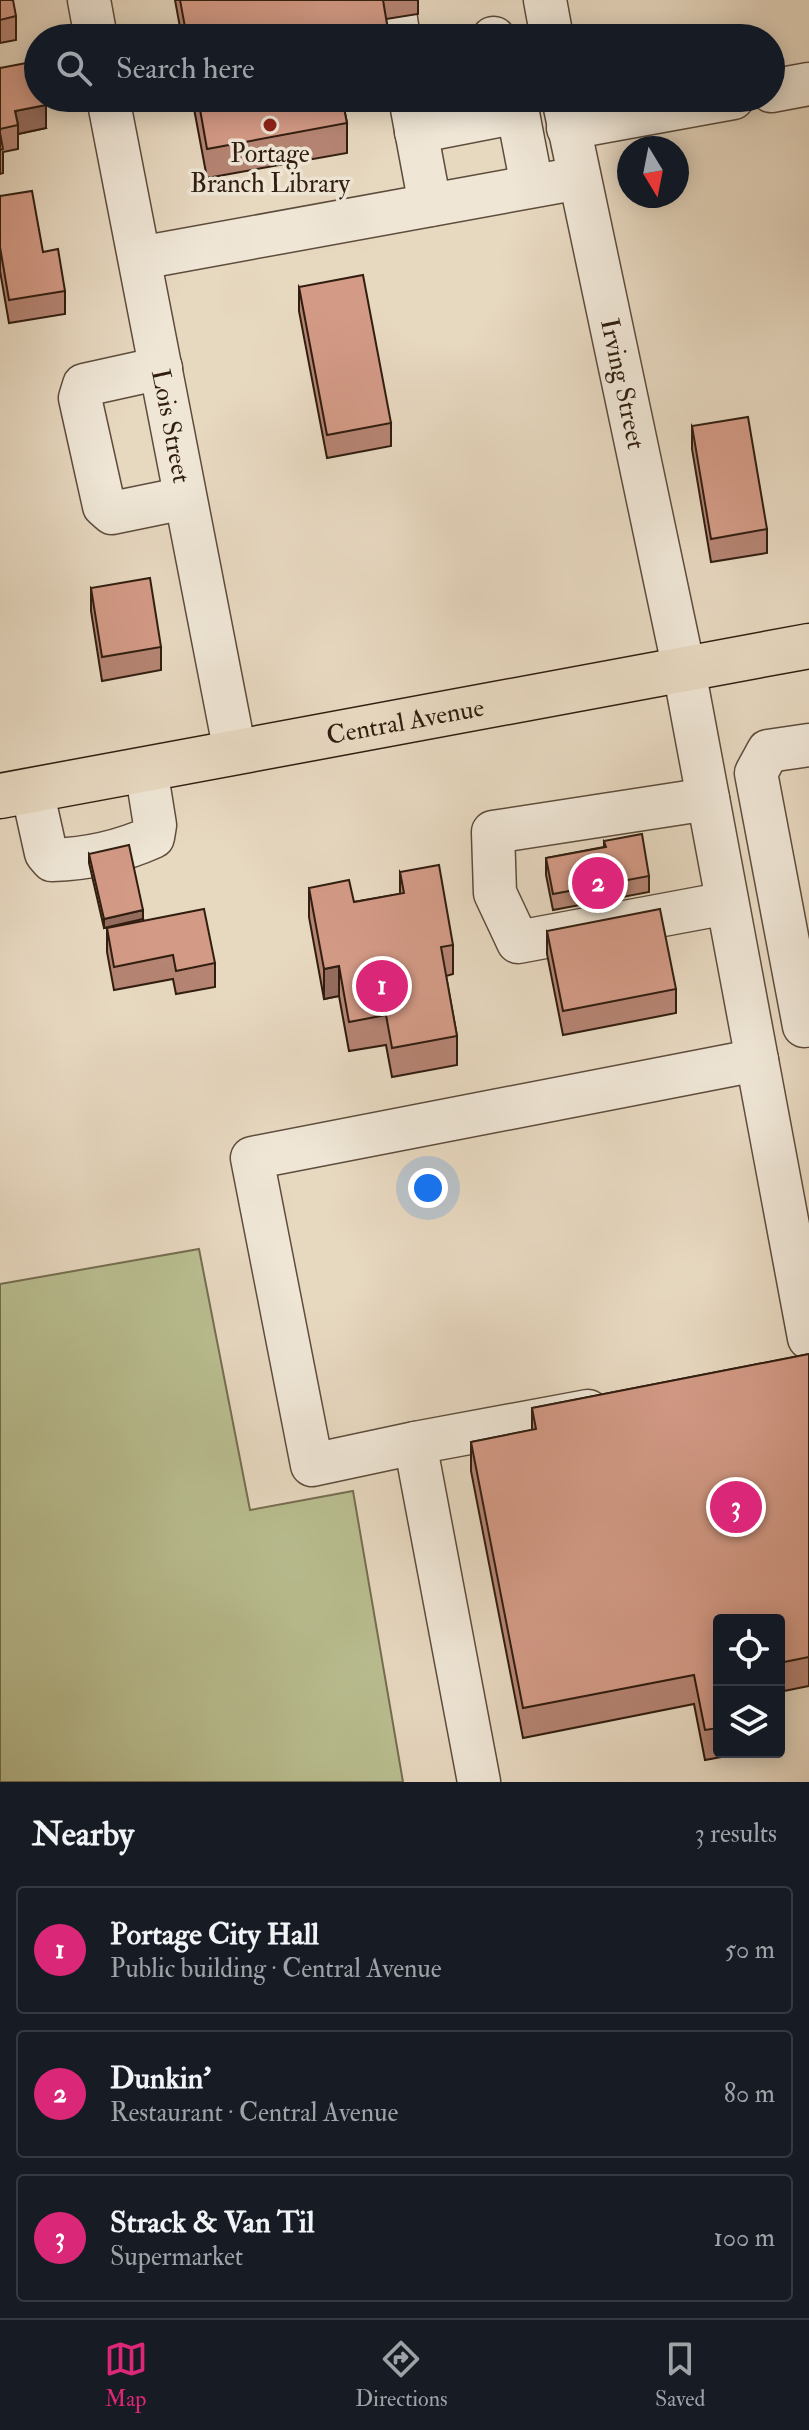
<!DOCTYPE html>
<meta charset="utf-8">
<style>
body{margin:0;font-family:"IM FELL Double Pica",serif;background:#20242c;color:#f1f3f6}
.controls{position:absolute;right:24px;bottom:24px;display:grid;overflow:hidden;border-radius:8px;box-shadow:0 4px 20px #0003}
.controls button{width:72px;height:72px;display:grid;place-items:center;padding:0;border:0;border-bottom:2px solid #363941;background:#171b24;color:#f1f3f6;font:40px sans-serif}
.compass{position:absolute;left:617px;top:136px;width:72px;height:72px;border-radius:50%;background:#171b24;box-shadow:0 4px 20px #0003;rotate:170deg}
.you{position:absolute;left:428px;top:1188px;width:28px;height:28px;margin:-20px;border:6px solid #fff;border-radius:50%;background:#1a73e8;box-shadow:0 0 0 12px #1a73e833}
.badge{display:grid;place-items:center;width:52px;height:52px;border-radius:50%;background:#db2777;color:#fff;font-size:26px;font-weight:700}
.pin{position:absolute;translate:-50% -50%;border:4px solid #fff;box-shadow:0 2px 8px #0006}
.list{margin:0;padding:0;list-style:none}
h2{display:flex;justify-content:space-between;align-items:center;height:104px;margin:0;padding:0 32px;font-size:34px}
h2 small{font-size:26px;font-weight:400;color:#9ea1a6}
.list li{display:grid;grid-template-columns:52px 1fr auto;gap:24px;align-items:center;box-sizing:border-box;height:128px;margin:0 16px 16px;padding:0 16px;border:2px solid #363941;border-radius:8px}
.list b{display:block;font-size:30px;white-space:nowrap}
.list p{margin:0;font-size:26px;white-space:nowrap;color:#9ea1a6}
.list em{font-size:26px;font-style:normal;color:#9ea1a6}
.icon{flex:none;width:44px;height:44px;fill:none;stroke:currentColor;stroke-width:2;stroke-linecap:round;stroke-linejoin:round}
.map{position:relative;flex:none;width:809px;height:1782px;overflow:hidden}
.search{position:absolute;background:#171b24;box-shadow:0 4px 20px #0003;left:24px;right:24px;top:24px;height:88px;display:flex;align-items:center;gap:20px;box-sizing:border-box;padding:0 28px;border-radius:44px;color:#9ea1a6;font-size:30px}
.sheet{height:536px;background:#171b24}
nav{display:flex;justify-content:space-around;align-items:center;box-sizing:border-box;height:112px;border-top:2px solid #363941;background:#171b24;font-size:22px;color:#9ea1a6}
nav a{display:grid;justify-items:center;gap:4px}
nav .on{color:#db2777}
.map>svg:first-child{display:block}
</style>
<div class="map">
<svg width="809" height="1782" viewBox="0 0 809 1782">
<rect width="100%" height="100%" fill="#e7d8c0"/>
<filter id="stains"><feTurbulence type="fractalNoise" baseFrequency=".0025" numOctaves="4"/><feColorMatrix values="0 0 0 0 .2 0 0 0 0 .09 0 0 0 0 .02 0 0 0 .5 -.17"/></filter>
<radialGradient id="worn" r=".72"><stop offset=".6" stop-color="#630" stop-opacity="0"/><stop offset="1" stop-color="#630" stop-opacity=".3"/></radialGradient>
<path fill="#b9be90" stroke="#756e50" stroke-width="2" d="M199 1249 250 1510 353 1491 403 1782H0V1284Z"/>
<g fill="none" stroke-linecap="round" stroke-linejoin="round">
<g stroke="#5e4c3c" stroke-width="45">
<g id="minor">
<path d="M89 0 96 38"/>
<path d="M393 0 399 38"/>
<path d="M545 0 552 38"/>
<path d="M493 38H494"/>
<path d="M771 91 809 84"/>
<path id="s1" d="M108 98 235 752"/>
<path d="M410 98 430 205"/>
<path d="M515 98 532 186"/>
<path id="s2" d="M563 98 684 670 809 1338"/>
<path d="M568 128 733 98"/>
<path d="M416 132 518 112"/>
<path d="M140 258 579 178"/>
<path d="M161 368 84 385 80 398 104 506 112 513 185 498"/>
<path d="M32 790 46 853 52 860C86 859 122 851 153 837L155 825 146 769"/>
<path d="M708 799 493 832 495 893 518 942 727 903"/>
<path d="M804 1026 756 773 768 751 809 745"/>
<path d="M415 1443 588 1411"/>
<path d="M479 1782 415 1443 312 1465 252 1158 757 1060"/>
</g>
</g>
<g stroke="#311e10" stroke-width="47">
<g id="major">
<path id="s3" d="M0 796 809 646"/>
</g>
</g>
<use href="#minor" stroke="#efe6d6" stroke-width="42"/>
<use href="#major" stroke="#e7d8c0" stroke-width="44"/>
</g>
<path fill="#b58473" stroke="#311e10" stroke-width="2" d="M0 0 16 16V40L0 43Z
M175 0H418V14L386 19 389 38H182Z
M0 68 46 128 18 134V149L3 152V173L0 174Z
M192 98H342L347 123V153L207 178Z
M0 196 43 252 65 291V314L9 323 0 271Z
M299 287 391 423V446L327 458 299 311Z
M692 426 767 529V553L711 562 692 449Z
M91 588 161 647V670L102 681 91 611Z
M604 841 649 876V892L553 910 546 875V858L604 847Z
M89 854 143 919 104 928 89 863Z
M400 872 453 945V974L446 976 457 1036V1065L392 1077 386 1045 349 1051 339 996 324 999 309 917V888L354 902 400 894Z
M107 928 215 963V987L176 994 173 979 114 990 107 952Z
M547 931 676 989V1013L563 1035 547 954Z
M809 1354V1686L779 1692V1620H719V1752L743 1753 705 1760 694 1704 523 1738 471 1471V1442L532 1430V1408Z"/>
<path fill="#946c5e" stroke="#311e10" stroke-width="2" d="M46 105V128L18 134V125L15 111Z
M143 910V919L104 928V919Z
M339 966V996L324 999V969Z"/>
<path fill="#d39a86" stroke="#311e10" stroke-width="2" d="M0 0H13L16 16 0 20Z
M180 0H383L389 36 375 38H187Z
M37 61 38 98H44L46 105 15 111 18 125 0 129V68Z
M198 98H342L347 123 207 149Z
M0 133 3 149 0 150Z
M32 191 43 252 58 249 65 291 9 300 0 247V196Z
M363 275 391 423 327 435 299 287Z
M748 417 767 529 711 539 692 426Z
M150 578 161 647 102 657 91 588Z
M642 834 649 876 553 894 546 858 606 847 604 841Z
M129 845 143 910 104 919 89 854Z
M439 865 453 945 441 947 457 1036 392 1048 386 1015 349 1022 339 966 324 969 309 888 349 880 354 902 404 893 400 872Z
M204 909 215 963 176 971 173 955 114 967 107 928Z
M660 909 676 989 563 1011 547 931Z
M809 1354V1657L779 1663V1620H719V1728L705 1730 694 1675 523 1708 471 1442 536 1429 532 1408Z"/>
<circle fill="#8f2418" stroke="#efe6d6" stroke-width="3" cx="270" cy="125" r="8"/>
<g text-anchor="middle" stroke-width="7" stroke-linejoin="round" paint-order="stroke">
<g font-size="26" fill="#311e10" stroke="#efe6d6">
<text x="270" y="162">Portage<tspan x="270" dy="30">Branch Library</tspan></text>
</g>
<g font-size="26" fill="#311e10" stroke="#efe6d6">
<text dy="9" stroke="none"><textPath href="#s2" startOffset="292">Irving Street</textPath></text>
<text dy="9" stroke="none"><textPath href="#s1" startOffset="334">Lois Street</textPath></text>
<text dy="9" stroke="none"><textPath href="#s3" startOffset="412">Central Avenue</textPath></text>
</g>
</g>
<rect width="100%" height="100%" filter="url(#stains)"/>
<rect width="100%" height="100%" fill="url(#worn)"/>
</svg>
<div class="controls">
<button><svg class="icon" aria-label="locate" viewBox="0 0 24 24"><circle cx="12" cy="12" r="6"/><path d="M12 2v4M12 18v4M2 12h4M18 12h4"/></svg></button>
<button><svg class="icon" aria-label="layers" viewBox="0 0 24 24"><path d="M12 4l9 5-9 5-9-5zM3 14l9 5 9-5"/></svg></button>
</div>
<svg class="compass" viewBox="-18 -18 36 36"><path d="M0-13l5 13h-10z" fill="#e53935"/><path d="M0 13l5-13h-10z" fill="#9ea1a6"/></svg>
<div class="you"></div>
<div class="pin badge" style="left:382px;top:986px">1</div>
<div class="pin badge" style="left:598px;top:883px">2</div>
<div class="pin badge" style="left:736px;top:1507px">3</div>
<div class="search"><svg class="icon" aria-label="search" viewBox="0 0 24 24"><circle cx="10" cy="10" r="6"/><path d="M15 15l6 6"/></svg>Search here</div>
</div>
<section class="sheet">
<h2>Nearby<small>3 results</small></h2>
<ul class="list">
<li><span class="badge">1</span><div><b>Portage City Hall</b><p>Public building · Central Avenue</p></div><em>50 m</em></li>
<li><span class="badge">2</span><div><b>Dunkin'</b><p>Restaurant · Central Avenue</p></div><em>80 m</em></li>
<li><span class="badge">3</span><div><b>Strack &amp; Van Til</b><p>Supermarket</p></div><em>100 m</em></li>
</ul>
</section>
<nav>
<a class="on"><svg class="icon" aria-label="map" viewBox="0 0 24 24"><path d="M3 6l6-2 6 2 6-2v14l-6 2-6-2-6 2zM9 4v14M15 6v14"/></svg>Map</a>
<a><svg class="icon" aria-label="directions" viewBox="0 0 24 24"><path d="M12 3l9 9-9 9-9-9zM9 14v-3h6M13 9l2 2-2 2"/></svg>Directions</a>
<a><svg class="icon" aria-label="saved" viewBox="0 0 24 24"><path d="M7 4h10v16l-5-4-5 4z"/></svg>Saved</a>
</nav>
